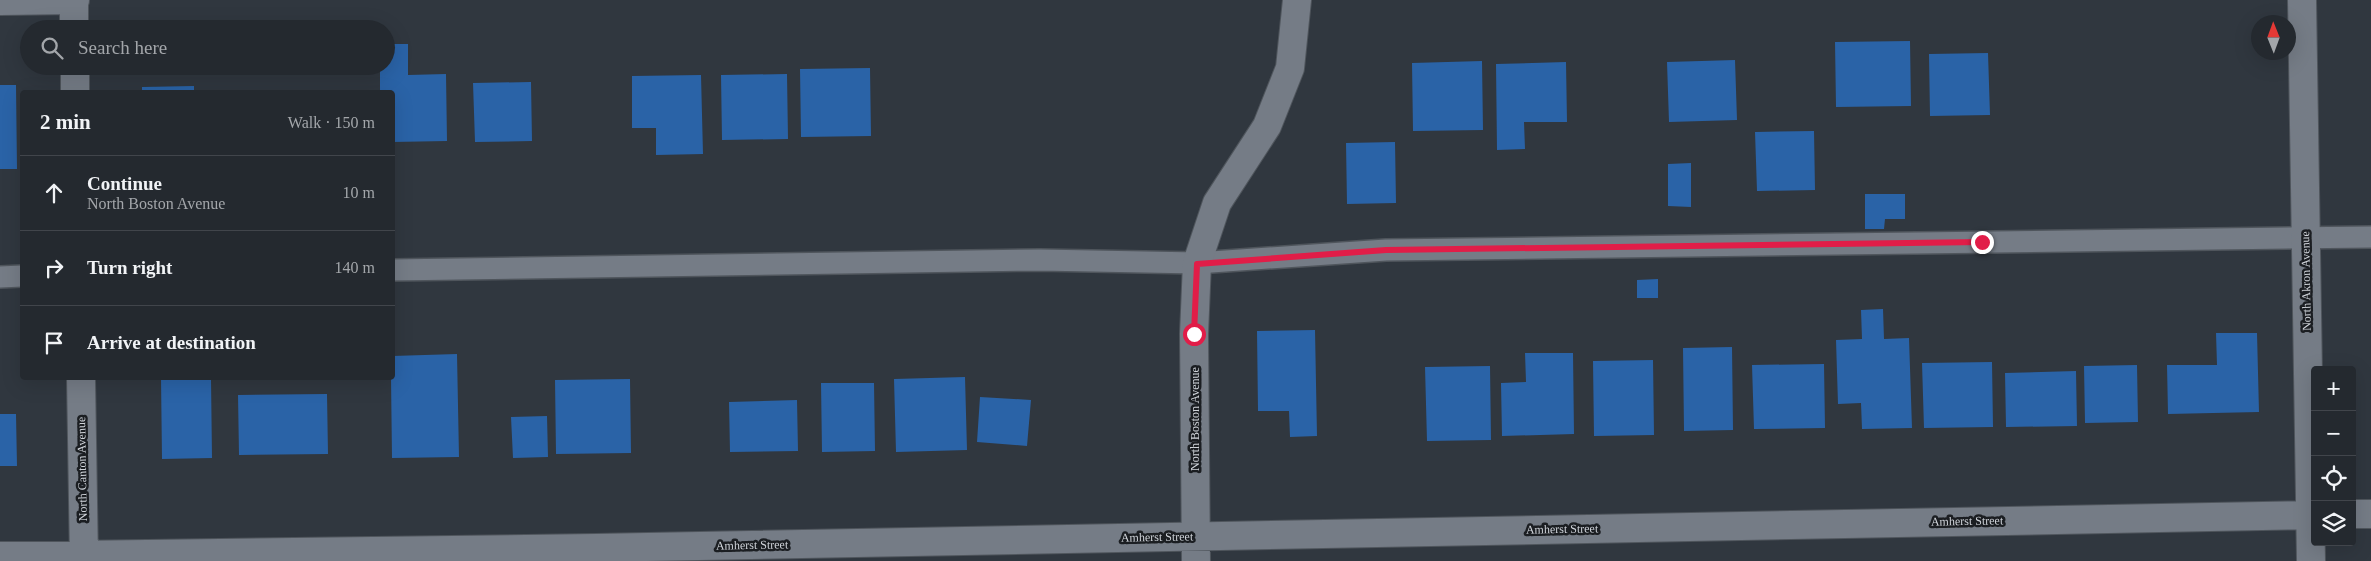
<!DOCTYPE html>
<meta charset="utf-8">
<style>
body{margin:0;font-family:"Times New Roman",serif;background:#30353b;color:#f1f3f6}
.controls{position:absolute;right:15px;bottom:15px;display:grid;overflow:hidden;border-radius:5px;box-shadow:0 5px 20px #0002}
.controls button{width:45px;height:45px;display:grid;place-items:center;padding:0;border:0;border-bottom:1px solid #41454b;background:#24292f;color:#f1f3f6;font:25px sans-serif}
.compass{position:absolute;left:2251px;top:15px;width:45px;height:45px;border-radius:50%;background:#24292f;box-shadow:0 5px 20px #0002;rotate:359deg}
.stop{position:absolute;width:15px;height:15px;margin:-11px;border:4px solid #e11d48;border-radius:50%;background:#fff}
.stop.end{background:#e11d48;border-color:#fff;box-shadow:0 1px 5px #0008}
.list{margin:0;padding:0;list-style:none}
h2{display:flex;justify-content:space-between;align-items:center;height:65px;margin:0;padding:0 20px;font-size:21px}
h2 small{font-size:16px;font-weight:400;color:#a3a6aa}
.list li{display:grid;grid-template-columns:32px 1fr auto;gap:15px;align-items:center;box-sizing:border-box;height:75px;padding:0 20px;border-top:1px solid #41454b}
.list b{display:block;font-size:19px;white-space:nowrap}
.list p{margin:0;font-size:16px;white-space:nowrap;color:#a3a6aa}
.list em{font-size:16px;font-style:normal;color:#a3a6aa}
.icon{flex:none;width:28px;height:28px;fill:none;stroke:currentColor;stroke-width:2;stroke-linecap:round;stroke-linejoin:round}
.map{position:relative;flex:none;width:2371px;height:561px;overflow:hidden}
.search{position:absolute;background:#24292f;box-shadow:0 5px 20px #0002;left:20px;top:20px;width:375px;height:55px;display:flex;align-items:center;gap:12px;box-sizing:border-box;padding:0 18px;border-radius:28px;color:#a3a6aa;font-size:19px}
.panel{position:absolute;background:#24292f;box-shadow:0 5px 20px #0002;left:20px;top:90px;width:375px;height:290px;border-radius:5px}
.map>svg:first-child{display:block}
</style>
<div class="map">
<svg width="2371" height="561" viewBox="0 0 2371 561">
<rect width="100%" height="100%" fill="#30373f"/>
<path fill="#2a63a7" d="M1910 41 1911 106 1836 107 1835 42Z
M386 44H408V75L446 74 447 141 392 142V92H380V66H386Z
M1988 53 1990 115 1930 116 1929 54Z
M1735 60 1737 120 1669 122 1667 62Z
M1482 61 1483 130 1413 131 1412 63Z
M1566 62 1567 122H1524L1525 149 1497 150 1496 64Z
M870 68 871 136 801 137 800 69Z
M787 74 788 139 722 140 721 75Z
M701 75 703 154 656 155V128H632V76Z
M531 82 532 141 475 142 473 83Z
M0 85H16L17 169H0Z
M194 86V92H142V87Z
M1814 131 1815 190 1757 191 1755 132Z
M1395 142 1396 203 1347 204 1346 143Z
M1691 163V207L1668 206V164Z
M1865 194H1905V219H1885L1884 229H1865Z
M1658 279V298H1637V280Z
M1883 309 1884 339 1909 338 1912 428 1862 429 1861 403 1838 404 1836 340 1862 339 1861 310Z
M1315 330 1317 436 1290 437 1289 411H1258L1257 331Z
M2216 333H2257L2259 412 2168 414 2167 365H2217Z
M1732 347 1733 430 1684 431 1683 348Z
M1525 353H1573L1574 434 1502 436 1501 383 1526 382Z
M457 354 459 457 392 458 391 378H392V356Z
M1653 360 1654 435 1594 436 1593 361Z
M1992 362 1993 427 1924 428 1922 363Z
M1824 364 1825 428 1754 429 1752 365Z
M2137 365 2138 422 2085 423 2084 366Z
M1490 366 1491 440 1427 441 1425 367Z
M2076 371 2077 426 2006 427 2005 373Z
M965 377 967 450 896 452 894 379Z
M161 378H211L212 458 162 459Z
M630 379 631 453 556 454 555 380Z
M821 383H874L875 451 822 452Z
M327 394 328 454 239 455 238 395Z
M980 397 1031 400 1027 446 977 442Z
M797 400 798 451 730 452 729 402Z
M0 414H16L17 466H0Z
M547 416 548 457 513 458 511 417Z"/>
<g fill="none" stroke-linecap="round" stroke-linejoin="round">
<g stroke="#4f555c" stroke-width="24">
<path id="service" d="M392 270 1040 260 1197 263 1386 250 2371 237
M0 277 22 276"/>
</g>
<g stroke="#4f555c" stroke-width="30">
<path id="minor" d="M74 0V29
M2302 0 2311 561
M0 1 75 0
M75 66V92
M81 378 84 561
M2352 514H2371
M0 556 595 548 2315 515
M1196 561 1194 334 1197 263 1217 203 1267 126 1290 68 1297 0"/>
</g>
<use href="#service" stroke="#757c86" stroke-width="21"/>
<use href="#minor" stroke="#757c86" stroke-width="28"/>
</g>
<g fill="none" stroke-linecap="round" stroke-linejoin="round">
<path stroke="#e11d48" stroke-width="6" d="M1194 334 1197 264 1386 250 1982 242"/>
</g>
<g text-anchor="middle" stroke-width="5" stroke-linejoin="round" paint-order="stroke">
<g font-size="12" fill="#d0d4da" stroke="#1b1e22">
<text transform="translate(2306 281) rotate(-91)" y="4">North Akron Avenue</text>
<text transform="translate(1195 419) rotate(-90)" y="4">North Boston Avenue</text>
<text transform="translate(82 469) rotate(-91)" y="4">North Canton Avenue</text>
<text transform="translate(1967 521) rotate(-1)" y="4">Amherst Street</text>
<text transform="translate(1562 529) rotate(-1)" y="4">Amherst Street</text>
<text transform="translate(1157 537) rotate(-1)" y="4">Amherst Street</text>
<text transform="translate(752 545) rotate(-1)" y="4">Amherst Street</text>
</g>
</g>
</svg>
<div class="controls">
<button>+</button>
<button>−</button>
<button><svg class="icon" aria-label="locate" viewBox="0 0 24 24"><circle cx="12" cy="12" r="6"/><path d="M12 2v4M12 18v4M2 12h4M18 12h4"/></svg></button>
<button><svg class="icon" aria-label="layers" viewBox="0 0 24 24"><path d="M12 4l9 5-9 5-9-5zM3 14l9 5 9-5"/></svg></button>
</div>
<svg class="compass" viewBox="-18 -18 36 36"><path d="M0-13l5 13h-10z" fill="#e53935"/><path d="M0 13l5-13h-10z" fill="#a3a6aa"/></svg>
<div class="stop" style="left:1194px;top:334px"></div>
<div class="stop end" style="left:1982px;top:242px"></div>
<div class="search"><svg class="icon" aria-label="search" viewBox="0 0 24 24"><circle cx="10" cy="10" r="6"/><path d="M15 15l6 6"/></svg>Search here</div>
<section class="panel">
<h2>2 min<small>Walk · 150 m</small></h2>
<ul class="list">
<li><svg class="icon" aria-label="ahead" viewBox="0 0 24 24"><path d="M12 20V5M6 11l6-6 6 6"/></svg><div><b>Continue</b><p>North Boston Avenue</p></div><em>10 m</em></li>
<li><svg class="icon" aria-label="right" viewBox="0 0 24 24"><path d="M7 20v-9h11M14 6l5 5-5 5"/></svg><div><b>Turn right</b></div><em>140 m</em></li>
<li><svg class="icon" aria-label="arrive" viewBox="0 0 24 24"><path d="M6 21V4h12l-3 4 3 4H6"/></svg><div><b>Arrive at destination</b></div></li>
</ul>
</section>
</div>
